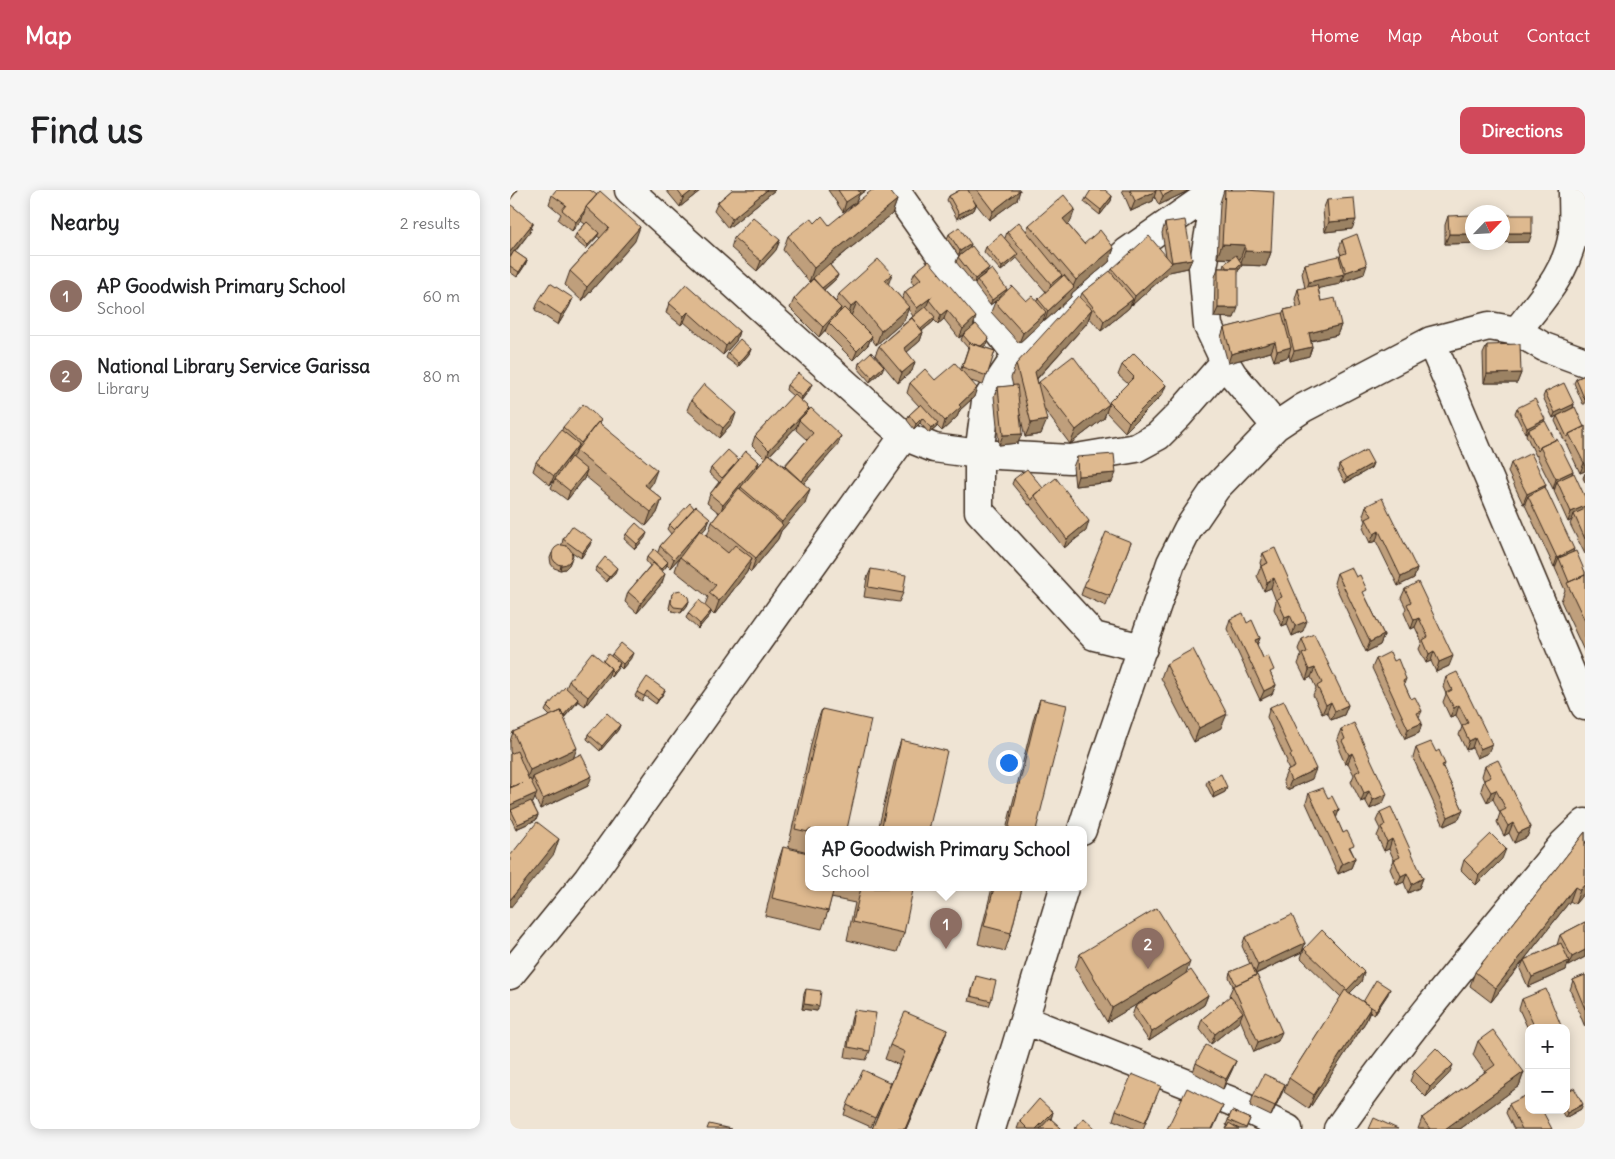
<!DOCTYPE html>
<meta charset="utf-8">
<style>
body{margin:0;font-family:Delius,sans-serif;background:#f6f6f6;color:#202124}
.controls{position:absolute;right:15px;bottom:15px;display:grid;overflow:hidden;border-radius:10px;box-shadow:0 2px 12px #0003}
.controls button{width:45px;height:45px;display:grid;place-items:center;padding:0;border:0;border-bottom:1px solid #e0e0e0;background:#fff;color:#202124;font:25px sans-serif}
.compass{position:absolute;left:955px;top:15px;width:45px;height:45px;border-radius:50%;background:#fff;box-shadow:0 2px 12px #0003;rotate:65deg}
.you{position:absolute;left:498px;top:572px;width:18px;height:18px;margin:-12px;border:4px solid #fff;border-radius:50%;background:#1a73e8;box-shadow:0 0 0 8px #1a73e833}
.badge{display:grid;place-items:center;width:32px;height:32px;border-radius:50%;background:#d1495b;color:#fff;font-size:16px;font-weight:700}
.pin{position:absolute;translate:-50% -41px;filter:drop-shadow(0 1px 2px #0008)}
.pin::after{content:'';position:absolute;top:26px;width:18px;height:15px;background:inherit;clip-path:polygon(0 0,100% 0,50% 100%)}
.popup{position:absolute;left:295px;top:636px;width:282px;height:65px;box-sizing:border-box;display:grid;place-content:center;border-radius:10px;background:#fff;filter:drop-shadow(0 1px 4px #0005);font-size:16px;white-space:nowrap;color:#757577}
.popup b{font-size:19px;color:#202124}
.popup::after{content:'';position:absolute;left:50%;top:100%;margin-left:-10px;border:10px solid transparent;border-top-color:#fff}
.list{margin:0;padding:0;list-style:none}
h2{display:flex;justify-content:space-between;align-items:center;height:65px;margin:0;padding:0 20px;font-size:21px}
h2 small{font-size:16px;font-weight:400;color:#757577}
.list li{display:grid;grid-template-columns:32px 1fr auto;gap:15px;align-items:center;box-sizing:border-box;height:80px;padding:0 20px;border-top:1px solid #e0e0e0}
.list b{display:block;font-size:19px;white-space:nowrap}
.list p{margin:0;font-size:16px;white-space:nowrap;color:#757577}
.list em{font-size:16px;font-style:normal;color:#757577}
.map{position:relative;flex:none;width:1075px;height:939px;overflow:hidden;border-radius:10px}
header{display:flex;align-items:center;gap:30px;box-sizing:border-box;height:70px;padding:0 25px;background:#d1495b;color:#fff}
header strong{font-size:24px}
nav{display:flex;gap:28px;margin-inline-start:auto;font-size:18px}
.intro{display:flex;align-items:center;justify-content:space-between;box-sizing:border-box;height:120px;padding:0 30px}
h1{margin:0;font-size:35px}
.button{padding:12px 22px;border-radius:10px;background:#d1495b;color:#fff;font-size:18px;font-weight:700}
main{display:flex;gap:30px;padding:0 30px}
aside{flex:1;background:#fff;border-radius:10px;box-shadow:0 2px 12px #0003}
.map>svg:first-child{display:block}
</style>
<header>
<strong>Map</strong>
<nav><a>Home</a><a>Map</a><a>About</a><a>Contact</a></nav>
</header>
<div class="intro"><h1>Find us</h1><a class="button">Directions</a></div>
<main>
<aside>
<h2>Nearby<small>2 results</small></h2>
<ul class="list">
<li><span class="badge" style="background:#8d6e63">1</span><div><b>AP Goodwish Primary School</b><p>School</p></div><em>60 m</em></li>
<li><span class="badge" style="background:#8d6e63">2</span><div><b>National Library Service Garissa</b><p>Library</p></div><em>80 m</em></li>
</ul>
</aside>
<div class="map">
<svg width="1075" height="939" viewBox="0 0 1075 939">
<rect width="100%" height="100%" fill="#efe4d4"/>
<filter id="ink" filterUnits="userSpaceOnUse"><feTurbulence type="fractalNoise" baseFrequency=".02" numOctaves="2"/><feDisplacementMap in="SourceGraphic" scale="10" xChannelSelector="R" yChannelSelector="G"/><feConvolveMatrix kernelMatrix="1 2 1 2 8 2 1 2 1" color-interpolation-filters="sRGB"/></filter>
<g filter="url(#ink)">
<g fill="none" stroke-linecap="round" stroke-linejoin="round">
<g stroke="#3b2a1e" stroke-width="31">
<path id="minor" d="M119 0 394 246 424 258 469 264 560 269 626 258 648 246 669 225 715 172
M385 0 439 77 507 165
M707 0 693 77 698 136 715 172 723 185 766 236
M1007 141C1030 111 1058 82 1063 43 1064 29 1063 14 1063 0
M921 151 1075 516
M633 458 584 446 469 321V264L476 211 507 165 617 62 706 0
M572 640 594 570 661 373 678 339 706 298 766 236 793 218 921 151 979 136 1007 141 1034 157 1075 172
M0 785 78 689 394 246
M514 830 721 911 778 939
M481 939 554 698
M828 939C897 840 976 748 1053 654L1075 633"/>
</g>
<use href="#minor" stroke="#f6f6f2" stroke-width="28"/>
</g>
<path fill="#bf9f7b" stroke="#3b2a1e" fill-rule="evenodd" d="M80 0 125 51 72 111 55 95 60 81 90 48 87 46 76 59 64 49 66 44 75 34 71 31 72 29 62 41 48 30 51 24 39 14 42 5Z
M156 0H191L170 17Z
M222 0H265L218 38 204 21 208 12Z
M318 0H356L349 5 346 12 333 22Z
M450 0H510L507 10 479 30 462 9 466 15 464 20 447 29 437 10 439 6Z
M612 0H680L649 15 644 6 643 11 621 21Z
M714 0 761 62 756 76 732 75 730 79 728 80 724 128 704 127 705 87 708 78H713L714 74 721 69 707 68 710 13Z
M602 6 601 11 590 25 574 12 576 8Z
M387 10 382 24 320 75 328 85 326 89 314 100 326 112 329 104 378 94 392 109 395 102 404 95 401 91 405 82 463 136 479 149 477 154 473 157 485 161 473 195 461 191 464 207 450 220 447 227 432 241 427 236 426 238 419 243 410 233 404 239 397 230 399 225 409 216 397 203 400 193 425 190 451 179 458 158 451 150 453 145 449 148 434 129 428 134 424 130 423 132 412 141 413 142 410 151 397 162 402 181 388 193 365 165 369 156 399 130 403 126 398 119 394 131 366 155 361 148 358 155 343 170 315 142 316 139 309 147 280 118 284 109 303 89 299 92 273 60 278 46 305 33 319 35Z
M817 10 842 39 815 42 813 20Z
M938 26 1019 52 935 54V35Z
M23 33 20 42 5 62 17 70 15 75 7 87 0 82V68Z
M560 33 558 35 574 54 604 58 599 72 562 103 561 107 535 131 534 129 533 131 509 153 481 122 485 112 490 108 480 115 465 95 466 92 464 94 446 72 448 67 457 60 449 66 437 49 439 44 461 54 459 58 479 78 477 82 497 99 495 103 516 111H527L528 109 536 102 506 67V69L491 81 474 62 476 57 495 48 497 42H516L519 35Z
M655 33 682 69 678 78 659 82 622 115 621 114 619 118 591 141 579 127 577 133 527 189 528 194 529 192 599 214 618 194 608 185 612 175 656 195 652 205 615 242 596 222 594 228 560 254 534 219 531 244 515 247 510 224 508 253 489 255 484 206 488 197 503 196 501 188 506 174 570 108 572 103 601 81 602 79 656 66 652 43Z
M224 48 270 50 266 60 247 81 221 58Z
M832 50 854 84 832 92V89L830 94 808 98 811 111 831 135 827 145 801 151 802 157 799 166 780 171 779 164 778 167 764 171 761 162 718 173 711 147 714 138 772 124 774 120 787 117 785 109 788 99 795 98 792 83 795 74 830 67 831 65 829 59Z
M63 108 59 117 48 135 25 120 29 110Z
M159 113 229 141 226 151 213 165 174 132 171 135 156 123Z
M977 155 1011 183 1007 193H974L973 164Z
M241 159 239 164 228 177 216 168 218 163Z
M349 173 372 181 360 192 348 178Z
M1075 185V214H1073L1064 193 1066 189Z
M277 195 300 199 291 211 299 218 298 221 328 255 294 293 295 313 271 341 268 349 241 382 238 379 237 382 204 425 201 422 200 425 188 439 176 428 178 423 195 415 198 407 165 381 169 368 160 378 157 375 152 381V393L127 423 115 412 118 402 140 376 136 371 137 367 148 362 150 356 161 344 157 339 159 335 184 318 200 328 196 338 192 342 197 346 202 332 209 323 197 313 200 304 209 292 199 283 201 278 229 270 249 272 247 278 255 268 242 255 245 246 283 206 276 200ZM287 236 286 240 297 250 274 276 260 265Z
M1035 202 1064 214 1063 218 1043 228 1033 207Z
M181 210 223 232 209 248 177 220Z
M1007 218 1034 232 1063 281 1062 284 1075 307V364L1060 334 1062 330 1058 332 1044 301 1045 298 1043 299 1027 267V265L1026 266 1016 245 1017 242 1015 243 1005 223Z
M1047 226 1074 237 1075 236V281L1070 283 1056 253 1057 251 1055 252 1045 231Z
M91 230 90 233 142 294 138 298 152 309 147 323 136 336 75 286 74 289 57 310 41 298 44 291 40 295 23 281 26 272 52 240 53 237Z
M567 267 602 292 565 296 563 277Z
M863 273 861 278 835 293 828 280 829 275Z
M1001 273 1036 295 1035 297 1063 362 1075 382V463L1051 411 1055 400 1045 378 1046 376 1044 377 1015 315V313L1013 314 998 282Z
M1075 283V292L1073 288Z
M504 289 533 298 576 341 554 358 520 315 521 314 519 315 502 294Z
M856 316 907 379 904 388 888 396 866 351 860 353 853 338 856 331 853 325Z
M116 344 135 348 125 359 114 349Z
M53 349 80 355 71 368 62 362 63 365 59 375 55 379 50 380 44 378 41 374 40 368 42 363 52 354Z
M621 352 596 416 571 405 574 396Z
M753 363 793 441 782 446 777 434 772 436 764 419 766 411 761 398 754 401 747 386 751 376 750 373Z
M87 377 105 383 97 392 85 381Z
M361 379 393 403 389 412 354 407 357 388Z
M827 383 855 406 874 445 870 455 856 462 824 393Z
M895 399 939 476 926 482 921 471 916 473 909 459 912 452 905 437 901 439 894 423 896 418 891 408Z
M162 404 179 411 177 416 171 423 162 421 159 418 161 409Z
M720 429 737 433 750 448 747 455 766 495 762 504 750 510 717 439Z
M792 449 838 515 834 525 821 530 817 522 812 524 803 505 806 498 801 487 796 490 788 474 791 466 788 459Z
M102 464 121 468 112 479 109 476 101 487 99 485 98 488 75 516 68 511 66 514 54 528 64 567 78 596 30 619 25 608 22 613 28 625 26 630 6 639 0 626V564H1L0 561V551L3 542 40 526 35 521 37 517 56 498 59 491 101 466Z
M866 469 884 471 896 489 894 494 901 509 912 521 909 527V543L895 549 862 478Z
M656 474 711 538 684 552 651 488Z
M936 487 978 563 967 568 962 558 956 560 949 545 952 537 946 525 940 527 933 512 936 504 933 497Z
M155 500 153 504 146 514 135 506 132 511 125 506 127 502Z
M530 509 526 640H496L524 527Z
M760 517 802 589 777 600 773 591 777 581 779 580 776 574 777 571 757 527Z
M312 519 337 639 298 640V662L278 657 305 537Z
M110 535 108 540 90 561 77 549 78 544Z
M831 539 873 613 860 619 855 610 851 612 841 592 844 585 838 573 835 574 829 560 830 556 827 549Z
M391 550 419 640H368L385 568Z
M906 558 926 562 935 574 933 578 953 620 949 629 934 636 903 568Z
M975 576 1021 637 1017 647 1004 653 999 643 994 646 987 632 990 623 983 609 977 612 971 600 974 591 972 586Z
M698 590 717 597 715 602 703 608 696 594Z
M799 603 818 608 829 620 826 628 845 668 841 678 828 684 796 613Z
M870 622 913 688 909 698 898 703 894 692 887 695 880 679 884 670 879 659 874 661 867 646 870 639 866 631Z
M1075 642V702L1065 714 1060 711 1014 770 1047 755 1050 745 1075 732V767L1058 776 1057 775 1056 780 1018 797 1010 779 1014 770 981 812 960 796 965 782Z
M273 657 298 698H392L394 743 387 762 337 750 345 713 321 708 318 721 312 739 255 726 267 675Z
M992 669 966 695 951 680 954 670Z
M482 698H512L501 743 495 761 468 754Z
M735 747 795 753 792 762 746 784 768 851 744 862 730 829 729 832 701 854 689 838 692 829 720 807 719 805 723 796 719 787 720 782 740 774 732 756Z
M794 759 854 782 851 792 840 803 853 812 878 804 864 825 860 822 856 831 799 919 774 902 779 888 831 807 791 768Z
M570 764 675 784 698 805 694 815 639 851 622 826 625 817 646 803 597 832 565 778Z
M1075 785V837L1060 800 1063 790Z
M466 786 481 811 479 816 459 811Z
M296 799 307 821 292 819 294 804Z
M1012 809 1052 838H1019V841L1009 819Z
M344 820 360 861 356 870 335 867 341 830Z
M437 840 432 854 396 939H362L389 875 375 869 380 855Z
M968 851 1014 882 1009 896 950 939H908L912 928 975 882 963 865Z
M726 871 722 880 713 899 683 882 686 873Z
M904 881 939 884 916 907 900 891Z
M381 893 361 937 334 925 337 915Z
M775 894 772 903 761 926 740 916 743 906Z
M647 905 633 939H625L603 930 606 920Z
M999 914 1042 939H1004L996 923Z
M1071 919 1055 928 1051 920H1056Z
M722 921 740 929 736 939H716L718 936 716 935Z
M543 922 541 929 552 939H507L510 931Z"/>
<path fill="#9b8264" stroke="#3b2a1e" d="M4 0H8L0 10V5Z
M183 0H191L170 17 173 8Z
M257 0H265L218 38 222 29Z
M351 0H356L349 5 346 12 333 22 336 12Z
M510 0 507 10 479 30 483 21Z
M664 0H680L649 15 653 6Z
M646 1 643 11 621 21 625 11Z
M602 6 601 11 590 25 591 20Z
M387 10 382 24 299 92 304 78Z
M466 15 464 20 447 29 449 24Z
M565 19 560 33 548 43 553 29Z
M75 20 72 29 62 41 66 32Z
M846 30 842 39 815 42 819 32Z
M23 33 20 42 0 67V62Z
M130 37 125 51 72 111 77 97Z
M89 43 87 47 76 59 78 55Z
M992 43H1022L1019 52 935 54 939 44H962V52H992Z
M270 50 266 60 247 81 251 71Z
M461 54 459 59 449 66 450 61Z
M712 54 735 55 730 69 707 68Z
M604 58 599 72 562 103 561 107 535 131 538 121 562 99 566 90Z
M735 61 761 62 756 76 732 75 730 79 719 87 730 75Z
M508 64 506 69 491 81 492 77Z
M682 69 678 78 659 82 622 115 625 106 662 72Z
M17 70 15 75 7 87 9 82Z
M857 75 854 84 832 92 836 82Z
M479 78 477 82 467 90 464 94 465 89Z
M382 84 377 98 375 90Z
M834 84 830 94 796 101 799 92Z
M328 85 326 89 310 103 312 98Z
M552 85 549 94 537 104 541 94Z
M497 99 495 104 480 115 482 110Z
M423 106 419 110 416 118 404 127 407 118Z
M63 108 59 117 48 135 51 125Z
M623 109 619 118 591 141 594 131Z
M347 112 341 126 336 131 341 117Z
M399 117 394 131 366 155 371 141Z
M331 118 328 127 319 133 316 139 309 147 313 137Z
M708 118H728L724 128 704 127Z
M582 119 577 133 520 196 525 182Z
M437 120 434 129 428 134 431 125Z
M178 122 174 132 171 135 174 126Z
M536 122 533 131 509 153 513 143Z
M425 127 423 132 407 145 409 140Z
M466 127 463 137 449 148 453 139Z
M831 135 827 145 795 152 799 143Z
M229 141 226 151 213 165 216 156Z
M413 142 410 151 390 168 394 158Z
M362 146 358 155 343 170 347 161Z
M479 149 477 154 466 163 468 159Z
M765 152 761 162 718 173 721 164Z
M781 157 778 167 764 171 767 161Z
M802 157 799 166 780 171 784 161Z
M241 159 239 164 228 177 229 173Z
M405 172 402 181 388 193 392 183Z
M374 176 372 181 360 192 362 187Z
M1011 183 1007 193H974L977 184Z
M302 194 300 199 290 212 292 207Z
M656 195 652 205 615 242 619 232Z
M467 198 464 207 450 220 447 227 432 241 435 231 449 215Z
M599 214 594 228 560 254 566 240Z
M1064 214 1063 218 1043 228 1045 223Z
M299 218 295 228 289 230 287 236 256 269 259 260Z
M226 223 223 232 209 248 213 238Z
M412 228 410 233 404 239 406 234Z
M1035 229 1033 234 1018 240 1017 242 1015 243 1017 238Z
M537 230 531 244 515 247 521 233Z
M428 233 426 238 419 243 421 238Z
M512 244 508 253 489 255 493 245Z
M331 246 328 255 288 300 291 291Z
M69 254 64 265 45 289 40 295 44 286Z
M249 272 245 282 231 297 230 300 210 324 213 315Z
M863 273 861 278 835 293 837 288Z
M1074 273H1075V281L1070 283Z
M77 280 74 289 57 310 60 301Z
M147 280 142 294 130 309 135 295Z
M1063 281 1060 290 1047 291 1045 298 1043 299 1046 289Z
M606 283 602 292 565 296 568 286Z
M1036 295 1032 304 1018 306 1015 313 1013 314 1017 304Z
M300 299 295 313 271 341 268 349 241 382 246 368 269 341 272 332Z
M152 309 147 323 136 336 141 322Z
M1075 316V324H1064L1062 330 1058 332 1061 322Z
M200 328 196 338 170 367 160 378 164 369Z
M579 331 576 341 554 358 557 349Z
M869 341 866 351 860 353 864 344Z
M137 343 135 348 125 359 127 354Z
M82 350 80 355 71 368 72 363Z
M1064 359 1061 369 1049 368 1046 376 1044 377 1047 368Z
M242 368 237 382 204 425 209 411Z
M61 370 59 375 55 379 50 380 51 375Z
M158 372 156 377 150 384 151 379Z
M107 378 105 383 97 392 99 387Z
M907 379 904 388 888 396 891 387Z
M155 384 152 393 127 423 131 413Z
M764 388 761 398 754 401 757 392Z
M179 411 177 416 171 423 173 418Z
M201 421 200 425 188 439 190 434Z
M780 425 777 434 772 436 775 427Z
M909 428 905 437 901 439 904 430Z
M797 431 793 441 782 446 785 436Z
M874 445 870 455 856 462 860 452Z
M750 448 746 457 745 450Z
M924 461 921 471 916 473 919 464Z
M123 463 121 468 112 479 113 474Z
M943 466 939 476 926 482 929 472Z
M110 473 108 478 101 487 103 482Z
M101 478 98 488 75 516 78 507Z
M805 478 801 487 796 490 799 480Z
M766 495 762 504 750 510 754 501Z
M155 500 153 504 146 514 148 510Z
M68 509 66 514 48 534 50 529Z
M821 512 817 522 812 524 816 515Z
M838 515 834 525 821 530 825 521Z
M949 515 946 525 940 527 944 518Z
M717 524 711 538 684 552 689 538Z
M912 533 909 543 895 549 898 539Z
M110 535 108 540 90 561 92 556Z
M965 548 962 558 956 560 959 551Z
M982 554 978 563 967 568 970 559Z
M67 558 62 572 23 587 22 591 15 594 20 580Z
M842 563 838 573 835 574 839 565Z
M806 579 802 589 777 600 781 591Z
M82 586 78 596 30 619 33 609Z
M717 597 715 602 703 608 704 603Z
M986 600 983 609 977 612 981 602Z
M859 601 855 610 851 612 854 603Z
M27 603 23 613 2 622 1 620 0 623V615Z
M877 604 873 613 860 619 863 610Z
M829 620 826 629 824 622Z
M953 620 949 629 934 636 938 627Z
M28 625 26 630 6 639 8 634Z
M1003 633 999 643 994 646 998 636Z
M1021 637 1017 647 1004 653 1008 643Z
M49 649 44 664 0 718V710Z
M882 649 879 659 874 661 877 652Z
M996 659 992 669 966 695 969 685Z
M845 668 841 678 828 684 832 674Z
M897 683 894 692 887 695 891 686Z
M913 688 909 698 898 703 902 694Z
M1075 694V702L1065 714 1070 700Z
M1065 697 1060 711 981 812 986 798Z
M795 753 792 762 745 784 748 775Z
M1075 760V767L1058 776 1062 767Z
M1059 771 1056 780 1018 797 1022 787Z
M680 772 675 786 597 832 602 818Z
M854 782 851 792 833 810 837 800Z
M880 799 878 804 864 825 866 820Z
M698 805 694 815 639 851 642 842Z
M294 814 309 816 307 821 292 819Z
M861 817 856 831 799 919 804 905Z
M733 822 729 832 701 854 705 844Z
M437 840 432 854 396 939H395Z
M772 842 768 851 744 862 748 852Z
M726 871 722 880 713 899 716 889Z
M943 875 939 884 916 907 920 897Z
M1014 882 1009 896 950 939H935Z
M775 894 772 903 761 926 765 916Z
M1073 914 1071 919 1055 928 1057 923Z
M713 916 703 939H702Z
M543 922 540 932 533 939H526Z"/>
<path fill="#deb98f" stroke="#3b2a1e" d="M0 0H4L0 5Z
M46 0H80L87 5 76 17 75 20 66 32 52 20 56 15 42 5Z
M167 0H183L173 8Z
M222 0H257L222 29 208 12Z
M328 0H348L350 3 336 12Z
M362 0H379L387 10 304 78 278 46 301 28 305 33 312 26 319 35Z
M450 0H458L466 15 449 24 439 6Z
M467 0H510L483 21Z
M581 0H595L602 6 591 20 576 8Z
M620 0H646V1L625 11Z
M650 0H664L653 6Z
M715 0H736L764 2 761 62 735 61V55L712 54Z
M90 1 130 37 77 97 60 81 99 38 76 17Z
M554 5 565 19 553 29 574 54 590 40 604 58 566 90 519 35Z
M844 8 846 30 819 32 817 10Z
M0 14 23 33 0 62Z
M962 25V44H939L938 26Z
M992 25H1022V43H992Z
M243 27 270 50 251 71 224 48Z
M675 30 682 69 662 72 655 33Z
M77 32 89 43 78 55 66 44Z
M509 32 552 85 541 94 497 42Z
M449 37 461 54 450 61 439 44Z
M491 44 508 64 492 77 476 57Z
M847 44 857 75 836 82 830 65 836 63 832 50Z
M639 46 662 73 625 106 602 79Z
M462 56 479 78 465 89 448 67Z
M4 61 17 70 9 82 0 76V68Z
M726 65 732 74 726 78H717L714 74Z
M829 66 834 84 799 92 795 74Z
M368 69 382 84 375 90 399 117 371 141 347 112 341 117 329 104Z
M419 71 466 127 453 139 437 120 431 125 419 110 423 106 407 118 395 102 411 89 405 82Z
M319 74 328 85 312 98 303 88Z
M708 78H728V118H708Z
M482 79 497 99 482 110 467 90Z
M600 81 623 109 594 131 572 103Z
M554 85 564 97 538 121 528 109Z
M303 89 331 118 313 137 284 109Z
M40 93 63 108 51 125 29 110Z
M176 94 229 141 216 156 178 122 174 126 159 113Z
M807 95 811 111 825 108 831 135 799 143 802 157 784 161 774 120 792 116 788 99Z
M502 96 516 111 522 106 536 122 513 143 485 112Z
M568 106 582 119 525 182 537 230 521 233 506 174Z
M416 116 425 127 411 139 402 128 400 129Z
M334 118 362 146 347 161 319 133Z
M772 123 781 157 767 161 765 152 721 164 714 138Z
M402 128 413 142 394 158 405 172 392 183 369 156Z
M466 134 479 149 471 156 460 153 453 145Z
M230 149 241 159 229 173 218 163Z
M460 153 485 161 477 186 452 177Z
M1010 154 1011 183 977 184V155Z
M361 162 374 176 362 187 349 173Z
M624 163 656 195 619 232 599 212 624 187 612 175Z
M563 166 599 214 566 240 529 192Z
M445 173 467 198 449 215 451 217 435 231 400 193 415 179 425 190Z
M288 183 302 194 292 207 277 195Z
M1075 185V210L1066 189Z
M1054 193 1064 214 1045 223 1035 202Z
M194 194 226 223 213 238 181 210Z
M507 195 512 244 493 245 488 197Z
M284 204 299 218 259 260 245 246Z
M1025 209 1035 229 1017 238 1007 218Z
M73 214 91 230 89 233 88 232 71 253 53 237Z
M411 214 428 233 421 238 412 228 406 234 399 225Z
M1065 217 1074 237 1059 244V246L1057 247 1047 226Z
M301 218 331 246 291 291 275 276 303 243 289 230Z
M1035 231 1045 250 1030 257 1029 260 1028 261 1018 240Z
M88 232 147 280 135 295 152 309 141 322 66 261Z
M1075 236V273H1074L1059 244Z
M51 240 69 254 44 286 26 272Z
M1047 249 1063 281 1046 289 1030 257Z
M218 260 229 270 212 288 201 278Z
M856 260 863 273 837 288 829 275Z
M236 261 249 272 213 315 200 304Z
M1021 263 1036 295 1017 304 1001 273Z
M259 264 300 299 272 332 231 297Z
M604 264 606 283 568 286 567 267Z
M61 267 77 280 60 301 45 289Z
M517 279 533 298 524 305 523 309 521 310 504 289Z
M1064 283 1075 307V316L1061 322 1047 291Z
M546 288 579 331 557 349 524 305Z
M1035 297 1064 359 1047 368 1018 306Z
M229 298 273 335 246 368 202 332Z
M872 308 907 379 891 387 869 341 864 344 856 329 862 326 856 316Z
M180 313 184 318 164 340 159 335Z
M186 316 200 328 164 369 150 356Z
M1075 319V349L1064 324Z
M126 333 137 343 127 354 116 344Z
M62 336 82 350 72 363 53 349Z
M190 340 218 363 225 355 242 368 209 411 199 403 206 395 170 367Z
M596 342 621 352 600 406 574 396Z
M42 365a10 10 0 1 1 20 0a10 10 0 1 1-20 0Z
M765 358 797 431 785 436 780 425 775 427 767 409 772 407 764 388 757 392 751 376 758 373 753 363Z
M144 359 158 372 151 379 137 367Z
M1066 361 1075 382V385L1059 392 1049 368Z
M95 367 107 378 99 387 87 377Z
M143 373 155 384 131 413 118 402Z
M841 377 846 387 850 385 857 400 853 402 874 445 860 452 827 383Z
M361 379 396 385 393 403 358 397Z
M1075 385V431L1057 393Z
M908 392 943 466 929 472 924 461 919 464 913 450 918 447 909 428 904 430 897 414 901 412 895 399Z
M171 400 178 407 179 411 173 418 164 417 161 413 162 404 166 401Z
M189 410 201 421 190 434 178 423Z
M733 423 737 433 742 430 750 448 745 450 753 468 758 466 764 480 760 482 766 495 754 501 720 429Z
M804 444 838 515 825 521 821 512 816 515 807 496 812 493 805 478 799 480 792 464 797 462 792 449Z
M111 453 123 463 113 474 102 464Z
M683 459 717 524 689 538 656 474Z
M82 462 101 478 78 507 59 491Z
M880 462 884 471 888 469 896 489 893 491 901 509 905 507 912 521 907 523 912 533 898 539 866 469Z
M98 464 110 473 103 482 101 480V478L93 471Z
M947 482 982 554 970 559 965 548 959 551 952 536 958 533 949 515 944 518 936 503 942 500 936 487Z
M137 487 155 500 148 510 137 501 134 506 127 502Z
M55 497 68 509 53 526 51 521 44 524 37 517Z
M530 509 557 515 526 640H498Z
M774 511 806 579 781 591 777 581 785 577 780 565 782 564 760 517Z
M312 519 361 530 337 639 344 640H298V642L285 639Z
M51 521 67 558 20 580 3 542Z
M97 523 110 535 92 556 78 544Z
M844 533 877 604 863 610 859 601 854 603 845 583 850 580 842 563 839 565 832 551 835 549 831 539Z
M391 550 437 561 419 640H371Z
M921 552 926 562 929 560 935 574 932 575 953 620 938 627 906 558Z
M7 561 19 590 20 589 27 603 0 615V598L12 593 0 597V564Z
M71 564 82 586 33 609 23 587Z
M988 570 1021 637 1008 643 1003 633 998 636 990 622 996 619 986 600 981 602 974 590 981 587 975 576Z
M711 584 717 597 704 603 698 590Z
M813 598 818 608 822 606 829 620 824 622 833 643 837 641 844 655 839 657 845 668 832 674 799 603Z
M21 611 28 625 8 634 1 620Z
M881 617 913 688 902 694 897 683 891 686 884 670 890 667 882 649 877 652 871 637 875 635 870 622Z
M27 632 49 649 0 710V666Z
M1075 642V694L1070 700 1065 697 986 798 965 782Z
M981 644 996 659 969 685 954 670Z
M273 657 298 663V698H324L318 721 262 708Z
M351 698H392L403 700 394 743 343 732Z
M484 698H512L501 743 474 736Z
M647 718 680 772 602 818 570 764Z
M782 725 795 753 748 775 735 747Z
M1075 732V760L1062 767 1050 745Z
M812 740 854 782 837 800 794 759Z
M1051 753 1059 771 1022 787 1014 770Z
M741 773 746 785 726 795 720 782Z
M681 780 698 805 642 842 625 817Z
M747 785 772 842 748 852 723 796Z
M1075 785V819L1063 790Z
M466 786 486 791 481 811 461 806Z
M866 790 880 799 866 820 853 812Z
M296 799 311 801 309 816 294 814Z
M1036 799 1052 838H1025L1012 809Z
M835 800 861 817 804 905 779 888Z
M720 806 733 822 705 844 692 829Z
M344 820 366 823 360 861 338 857Z
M395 822 437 840 395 939H362L395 862 380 855Z
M983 840 1014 882 935 939H920L912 928 985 875 968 851Z
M696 855 726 871 716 889 686 873Z
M926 858 943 875 920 897 904 881Z
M353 880 381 893 365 928 337 915Z
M622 884 651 896 635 932 606 920Z
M754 884 775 894 765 916 743 906Z
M677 898 713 916 702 939H657Z
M1064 898 1073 914 1057 923 1055 920H1056V902Z
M1019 904V920H1032L1042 939H1012L999 914Z
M529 909 543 922 526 939H518L510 931Z
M722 921 740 929 736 938 718 930Z
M540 928 552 939H530Z
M574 928 586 939H564Z
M864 928 888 939H859Z
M719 933 729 939H716Z
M199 934 221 939H197Z"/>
</g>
</svg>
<div class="controls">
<button>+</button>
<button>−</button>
</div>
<svg class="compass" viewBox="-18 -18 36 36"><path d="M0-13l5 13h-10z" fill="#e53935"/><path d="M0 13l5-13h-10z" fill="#757577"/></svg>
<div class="you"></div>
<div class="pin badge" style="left:436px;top:759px;background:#8d6e63">1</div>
<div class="popup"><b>AP Goodwish Primary School</b>School</div>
<div class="pin badge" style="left:638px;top:779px;background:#8d6e63">2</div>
</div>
</main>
